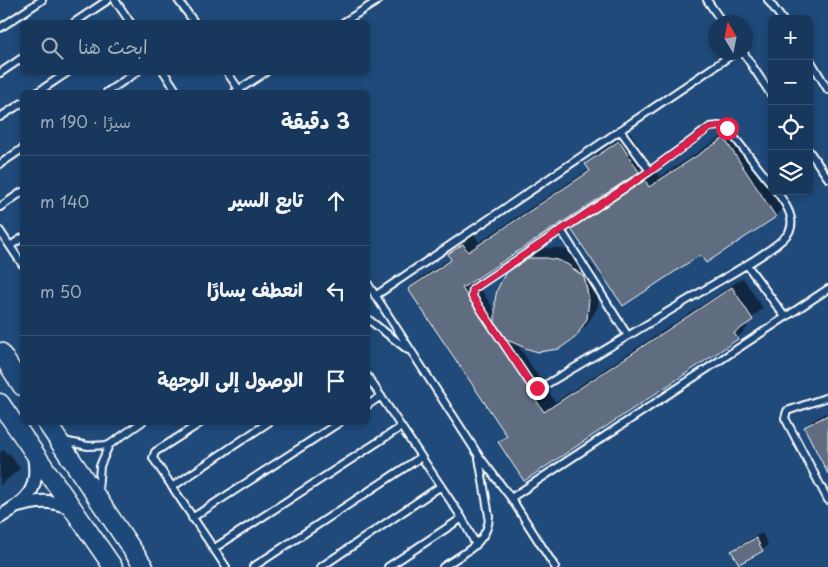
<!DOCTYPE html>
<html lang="ar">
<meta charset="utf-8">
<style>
body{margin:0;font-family:"Playpen Sans","Playpen Sans Arabic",sans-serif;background:#244365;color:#f1f3f6;direction:rtl}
.controls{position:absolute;right:15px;top:15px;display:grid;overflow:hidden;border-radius:8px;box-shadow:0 2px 8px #0003}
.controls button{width:45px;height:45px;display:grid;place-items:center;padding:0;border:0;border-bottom:1px solid #365272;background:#17385c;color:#f1f3f6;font:25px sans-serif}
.compass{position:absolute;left:708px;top:15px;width:45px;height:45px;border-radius:50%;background:#17385c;box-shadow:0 2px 8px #0003;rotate:350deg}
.stop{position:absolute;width:15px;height:15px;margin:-11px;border:4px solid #e11d48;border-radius:50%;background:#fff}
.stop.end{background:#e11d48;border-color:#fff;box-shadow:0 1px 5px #0008}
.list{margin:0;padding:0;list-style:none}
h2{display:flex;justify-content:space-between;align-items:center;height:65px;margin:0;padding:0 20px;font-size:21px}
h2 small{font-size:16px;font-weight:400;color:#9eacbb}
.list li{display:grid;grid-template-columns:32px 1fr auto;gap:15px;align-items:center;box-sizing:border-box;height:90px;padding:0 20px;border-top:1px solid #365272}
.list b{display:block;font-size:19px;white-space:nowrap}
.list em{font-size:16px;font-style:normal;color:#9eacbb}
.icon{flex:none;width:28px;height:28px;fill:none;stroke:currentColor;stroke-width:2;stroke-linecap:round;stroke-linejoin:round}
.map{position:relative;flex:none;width:828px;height:567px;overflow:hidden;direction:ltr}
.search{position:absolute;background:#17385c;box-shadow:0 2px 8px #0003;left:20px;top:20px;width:350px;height:55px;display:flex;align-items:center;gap:12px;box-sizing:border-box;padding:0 18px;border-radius:8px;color:#9eacbb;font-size:19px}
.panel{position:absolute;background:#17385c;box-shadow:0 2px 8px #0003;left:20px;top:90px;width:350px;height:335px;border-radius:8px;direction:rtl}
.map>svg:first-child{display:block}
</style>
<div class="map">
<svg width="828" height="567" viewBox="0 0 828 567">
<rect width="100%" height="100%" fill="#1f4a7a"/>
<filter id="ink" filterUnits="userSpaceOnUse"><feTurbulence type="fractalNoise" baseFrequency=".02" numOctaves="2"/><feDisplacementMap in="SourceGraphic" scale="10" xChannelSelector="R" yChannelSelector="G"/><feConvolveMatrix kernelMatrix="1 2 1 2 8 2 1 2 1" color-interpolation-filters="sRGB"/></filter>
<g filter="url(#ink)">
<path fill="#0007" d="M735 128 772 183V191H777L786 205 776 216 706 262 701 253 573 230 584 219 656 171 660 177Z
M630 132 649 161 638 171 474 279 497 314 506 275 517 263 540 248H558L568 250 578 254 594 267 599 287 598 307 587 325 575 336 516 342 555 402 743 278 763 308 745 324 748 327 737 338 500 442 507 435 410 289 420 278 451 258 449 255 460 244 474 234 479 242 590 169 586 164 597 153Z
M828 412V470L805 427 813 420Z
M4 450 7 454 9 453 20 469 0 485V452Z
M762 533 768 544 763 550 739 562 733 551 738 546Z"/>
<path fill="#616d80" stroke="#fff" d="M724 138 776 217 706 263 700 255 623 306 571 229 645 180 649 187Z
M619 141 639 172 462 288 544 412 732 287 753 320 734 333 738 339 524 481 498 442 507 436 408 289 451 260 448 254 463 244 468 252 590 171 585 164Z
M528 258H547L557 260 567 264 584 277 589 299 587 319 576 337 559 349 538 352 528 349 507 340 495 322V300L497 290 505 274Z
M828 415V474L804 427Z
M756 538 763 551 739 564 731 551Z"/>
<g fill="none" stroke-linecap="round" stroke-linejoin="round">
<g stroke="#fff" stroke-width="10">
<path id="lane" d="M115 0 130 22
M178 0 194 22
M707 0 722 22
M768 0 782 19
M75 22 108 0
M344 22 379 0
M0 28 42 0
M743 52 772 96
M809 58 828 90
M164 72 177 92
M227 72 240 91
M0 73 22 58
M38 92 68 72
M107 92 137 72
M235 92 266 72
M0 117 22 103
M620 130 650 171
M809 151 828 178
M0 164 22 149
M772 185 727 128 719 126 710 127 650 171 473 289 472 296 532 386 537 388 547 384C603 351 658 318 714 284 731 274 780 247 789 232 797 219 784 201 776 191
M0 207 22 192
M561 230 628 336
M0 231 22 264
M10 246 22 238
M747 265 785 317
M368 284 479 456 511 498 555 567
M375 296 736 52
M368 319 408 350
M368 377 462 518 476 545
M828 397 787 411 785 418 828 500
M368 405 381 396
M202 422 155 452 153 458 226 567
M64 441 88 446 109 445 142 422
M172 487 269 422
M98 491 100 466 109 445
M511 498 828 289
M192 518 340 422
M213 549 401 427
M253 567 421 457
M321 567 441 486
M388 567 462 518
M443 567C462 554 489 543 489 516L479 458"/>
</g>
<g stroke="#fff" stroke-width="16">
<path id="street" d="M18 506C41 500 50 500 72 508
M0 517C27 500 40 491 34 456"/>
</g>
<g stroke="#fff" stroke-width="21">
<path id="secondary" d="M0 352 22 386
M0 403 113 567
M46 422 144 567"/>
</g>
<use href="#lane" stroke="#1f4a7a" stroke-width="6"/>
<use href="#street" stroke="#1f4a7a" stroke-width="12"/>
<use href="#secondary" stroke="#1f4a7a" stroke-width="18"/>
</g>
</g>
<g fill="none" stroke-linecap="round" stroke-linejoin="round" filter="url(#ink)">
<path stroke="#e11d48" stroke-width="6" d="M537 388 532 386 477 303 472 296 473 289 650 171 710 128 719 126 727 128"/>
</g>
</svg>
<div class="controls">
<button>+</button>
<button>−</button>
<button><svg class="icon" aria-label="locate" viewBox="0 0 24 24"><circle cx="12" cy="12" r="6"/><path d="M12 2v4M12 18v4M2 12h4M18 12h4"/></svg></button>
<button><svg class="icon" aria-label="layers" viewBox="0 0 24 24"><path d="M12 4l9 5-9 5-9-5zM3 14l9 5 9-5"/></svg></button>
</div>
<svg class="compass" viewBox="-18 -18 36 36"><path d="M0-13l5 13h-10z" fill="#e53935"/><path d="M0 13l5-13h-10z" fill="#9eacbb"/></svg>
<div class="stop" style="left:727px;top:128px"></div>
<div class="stop end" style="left:537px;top:388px"></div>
<div class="search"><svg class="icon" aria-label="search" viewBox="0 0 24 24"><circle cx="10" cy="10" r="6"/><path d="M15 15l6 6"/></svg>ابحث هنا</div>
<section class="panel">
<h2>3 دقيقة<small>سيرًا · 190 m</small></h2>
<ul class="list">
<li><svg class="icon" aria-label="ahead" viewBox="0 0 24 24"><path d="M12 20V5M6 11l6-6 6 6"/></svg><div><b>تابع السير</b></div><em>140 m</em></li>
<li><svg class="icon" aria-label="left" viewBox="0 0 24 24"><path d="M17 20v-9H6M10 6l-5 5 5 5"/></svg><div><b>انعطف يسارًا</b></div><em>50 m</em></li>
<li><svg class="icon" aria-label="arrive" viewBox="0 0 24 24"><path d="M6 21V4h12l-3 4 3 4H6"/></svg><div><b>الوصول إلى الوجهة</b></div></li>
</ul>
</section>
</div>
